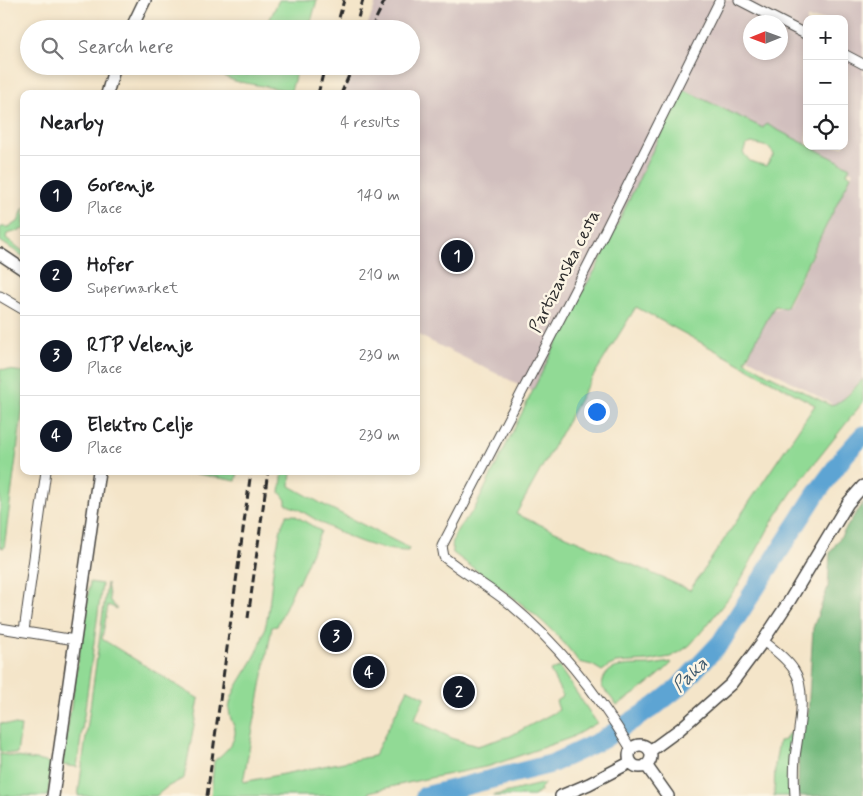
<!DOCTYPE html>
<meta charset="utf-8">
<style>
body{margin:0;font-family:Mynerve,sans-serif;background:#f2f2f2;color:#202124}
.controls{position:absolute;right:15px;top:15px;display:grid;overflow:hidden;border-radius:10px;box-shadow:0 2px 8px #0003}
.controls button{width:45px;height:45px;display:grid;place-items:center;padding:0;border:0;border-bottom:1px solid #e0e0e0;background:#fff;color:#202124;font:25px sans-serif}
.compass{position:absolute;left:743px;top:15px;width:45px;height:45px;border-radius:50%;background:#fff;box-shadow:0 2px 8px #0003;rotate:269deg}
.you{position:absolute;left:596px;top:411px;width:18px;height:18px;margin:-12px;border:4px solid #fff;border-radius:50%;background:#1a73e8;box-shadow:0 0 0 8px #1a73e833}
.badge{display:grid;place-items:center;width:32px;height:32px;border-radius:50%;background:#111827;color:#fff;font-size:16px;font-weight:700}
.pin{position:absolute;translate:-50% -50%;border:2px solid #fff;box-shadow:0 1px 5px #0006}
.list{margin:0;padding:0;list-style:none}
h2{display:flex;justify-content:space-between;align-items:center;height:65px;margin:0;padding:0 20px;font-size:21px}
h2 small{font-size:16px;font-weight:400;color:#757577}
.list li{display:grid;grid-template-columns:32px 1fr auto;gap:15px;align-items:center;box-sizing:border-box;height:80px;padding:0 20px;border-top:1px solid #e0e0e0}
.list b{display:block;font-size:19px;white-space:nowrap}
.list p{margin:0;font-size:16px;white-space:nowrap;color:#757577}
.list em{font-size:16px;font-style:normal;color:#757577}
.icon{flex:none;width:28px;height:28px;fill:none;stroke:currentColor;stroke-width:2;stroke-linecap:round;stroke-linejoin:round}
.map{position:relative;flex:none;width:863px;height:796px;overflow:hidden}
.search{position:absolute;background:#fff;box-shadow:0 2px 8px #0003;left:20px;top:20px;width:400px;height:55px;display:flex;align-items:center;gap:12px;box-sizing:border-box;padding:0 18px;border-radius:28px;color:#757577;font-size:19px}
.panel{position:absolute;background:#fff;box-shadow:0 2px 8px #0003;left:20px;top:90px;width:400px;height:385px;border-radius:10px}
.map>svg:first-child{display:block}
</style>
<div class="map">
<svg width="863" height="796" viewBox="0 0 863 796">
<rect width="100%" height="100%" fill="#fcf5e5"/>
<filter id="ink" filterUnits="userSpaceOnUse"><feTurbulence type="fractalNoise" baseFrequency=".02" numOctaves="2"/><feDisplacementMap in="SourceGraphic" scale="10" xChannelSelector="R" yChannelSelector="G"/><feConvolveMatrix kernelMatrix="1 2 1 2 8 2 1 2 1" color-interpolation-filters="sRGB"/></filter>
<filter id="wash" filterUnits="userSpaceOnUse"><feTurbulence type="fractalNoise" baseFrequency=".0096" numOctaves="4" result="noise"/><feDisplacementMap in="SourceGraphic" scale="20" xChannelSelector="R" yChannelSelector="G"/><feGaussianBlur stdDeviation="1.12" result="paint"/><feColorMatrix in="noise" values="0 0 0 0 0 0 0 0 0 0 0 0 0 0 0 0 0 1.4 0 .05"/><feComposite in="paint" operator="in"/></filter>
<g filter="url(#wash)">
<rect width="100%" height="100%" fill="#f4e5c9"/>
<path fill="#d1bfbe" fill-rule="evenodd" d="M377 0H863V379L836 406 748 358 770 310 788 305 853 172 682 91 534 392 416 334V94H342L352 66H411V29H366ZM807 19H844V146H807ZM750 22H780V52H750Z"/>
<path fill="#91da95" stroke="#5e8260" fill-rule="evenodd" d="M279 0H317L309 29H265Z
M204 66H221L248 75 253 66H298L291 91 234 81Z
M682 89 763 128 766 124 850 167 847 173 851 176 785 308 775 305 745 361 767 374 830 405C843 404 854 388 863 379V402L794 489 772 522 737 587 708 624 690 645 680 652 670 657 648 661 616 663 609 666 602 671 592 665 579 662C546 616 498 587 453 553 449 535 463 522 474 510L580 295 596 269ZM752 143 768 147 774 154 766 166 750 161 743 153 746 145ZM636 307 815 405 690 590 516 514 586 388Z
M24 207V229L7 234 6 238 24 252V257L0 241V227H8L18 222Z
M0 369 24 372V399L4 548 0 547Z
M182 471H238L236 481Z
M283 471H291L290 486 324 505 409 548 408 551C369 551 332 530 300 510 296 508 291 507 286 504V500L280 492Z
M287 515H294L321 531 298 584H296L277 626 272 627 243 782 374 756 408 689 425 697 414 720 454 739 477 746 510 736 559 710 556 701 563 696 550 671 559 667 597 723 570 738 490 766 425 779 369 792V796H211L214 761C224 753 241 739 233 724 230 717 228 711 230 703 234 685 253 665 260 645 271 616 270 582 276 552 279 539 280 526 287 515Z
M90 582 102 584 77 767 62 765Z
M107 583 110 601 117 609 108 605 102 639 199 699 184 778 167 787 156 796H78C88 725 97 654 107 583Z
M671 662 672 663C656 679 637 693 617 705L602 687C603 661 632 666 651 665 658 664 664 663 671 662Z
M0 723 21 726 17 754 0 752Z
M788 734H792L790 779 792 796H774L775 765 779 741 785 740Z
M0 754 52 763 48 796H0Z
M545 783 540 789 542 791 533 796H492Z"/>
<path fill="#74ba7e" stroke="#507254" d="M863 502V796H798L799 716 808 715 813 628 828 587 830 553Z"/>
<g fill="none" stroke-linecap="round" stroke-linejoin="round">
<path stroke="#5da4d3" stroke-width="19" d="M425 796 551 764 602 740 655 706 679 687 721 642 816 494 845 455 863 435"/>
</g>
</g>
<g filter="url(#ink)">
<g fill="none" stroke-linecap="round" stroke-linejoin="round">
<g stroke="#494743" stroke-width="11">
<path id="street" d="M739 0 807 35
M844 54 863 64
M0 296 24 310
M0 628 75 640
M24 631 46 471
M763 641C774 649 786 658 794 670 808 690 798 734 795 757 794 770 794 783 795 796
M631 749C599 696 558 644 510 604 489 587 465 574 444 557L442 546 589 263 720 0"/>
</g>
<g stroke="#494743" stroke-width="14">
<path id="secondary" d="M131 29 145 0
M107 94 115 66
M0 254 24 270
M629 756a11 11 0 1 1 22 0a11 11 0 1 1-22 0Z
M650 751 680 729 731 684 763 641 790 600 848 503 863 486
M646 765 668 796
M53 796 99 471
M561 796 589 784 631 762"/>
</g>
<use href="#street" stroke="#fff" stroke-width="9"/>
<use href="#secondary" stroke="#fff" stroke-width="11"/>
<path stroke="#2b2b2b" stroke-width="3" stroke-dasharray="8 4" stroke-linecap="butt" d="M336 29 344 0
M355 29 363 0
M371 29 385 0
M318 94 325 66
M341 94 353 66
M248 618 268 471
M207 796 251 471"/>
</g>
</g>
<g text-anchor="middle" stroke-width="5" stroke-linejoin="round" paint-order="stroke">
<g font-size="18" fill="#2b2b2b" stroke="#fcf5e5">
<text transform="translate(564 271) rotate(-63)" y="6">Partizanska cesta</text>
</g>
<g font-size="19" font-style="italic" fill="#3f5b6e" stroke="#fcf5e5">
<text transform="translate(689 674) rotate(-44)" y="7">Paka</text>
</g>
</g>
</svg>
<div class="controls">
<button>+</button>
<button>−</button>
<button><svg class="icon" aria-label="locate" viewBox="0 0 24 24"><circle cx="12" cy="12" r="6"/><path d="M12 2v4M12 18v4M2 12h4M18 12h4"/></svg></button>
</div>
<svg class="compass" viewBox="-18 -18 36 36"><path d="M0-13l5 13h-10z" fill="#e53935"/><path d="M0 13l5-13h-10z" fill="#757577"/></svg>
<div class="you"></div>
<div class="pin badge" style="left:457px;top:256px">1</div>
<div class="pin badge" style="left:459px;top:692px">2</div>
<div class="pin badge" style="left:336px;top:636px">3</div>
<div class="pin badge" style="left:369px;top:672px">4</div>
<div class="search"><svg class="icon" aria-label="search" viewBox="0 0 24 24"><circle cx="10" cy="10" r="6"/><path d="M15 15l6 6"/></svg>Search here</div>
<section class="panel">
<h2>Nearby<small>4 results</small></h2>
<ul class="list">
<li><span class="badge">1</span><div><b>Gorenje</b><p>Place</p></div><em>140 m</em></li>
<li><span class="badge">2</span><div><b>Hofer</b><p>Supermarket</p></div><em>210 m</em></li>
<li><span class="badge">3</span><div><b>RTP Velenje</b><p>Place</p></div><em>230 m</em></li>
<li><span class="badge">4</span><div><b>Elektro Celje</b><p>Place</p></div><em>230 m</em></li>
</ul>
</section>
</div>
